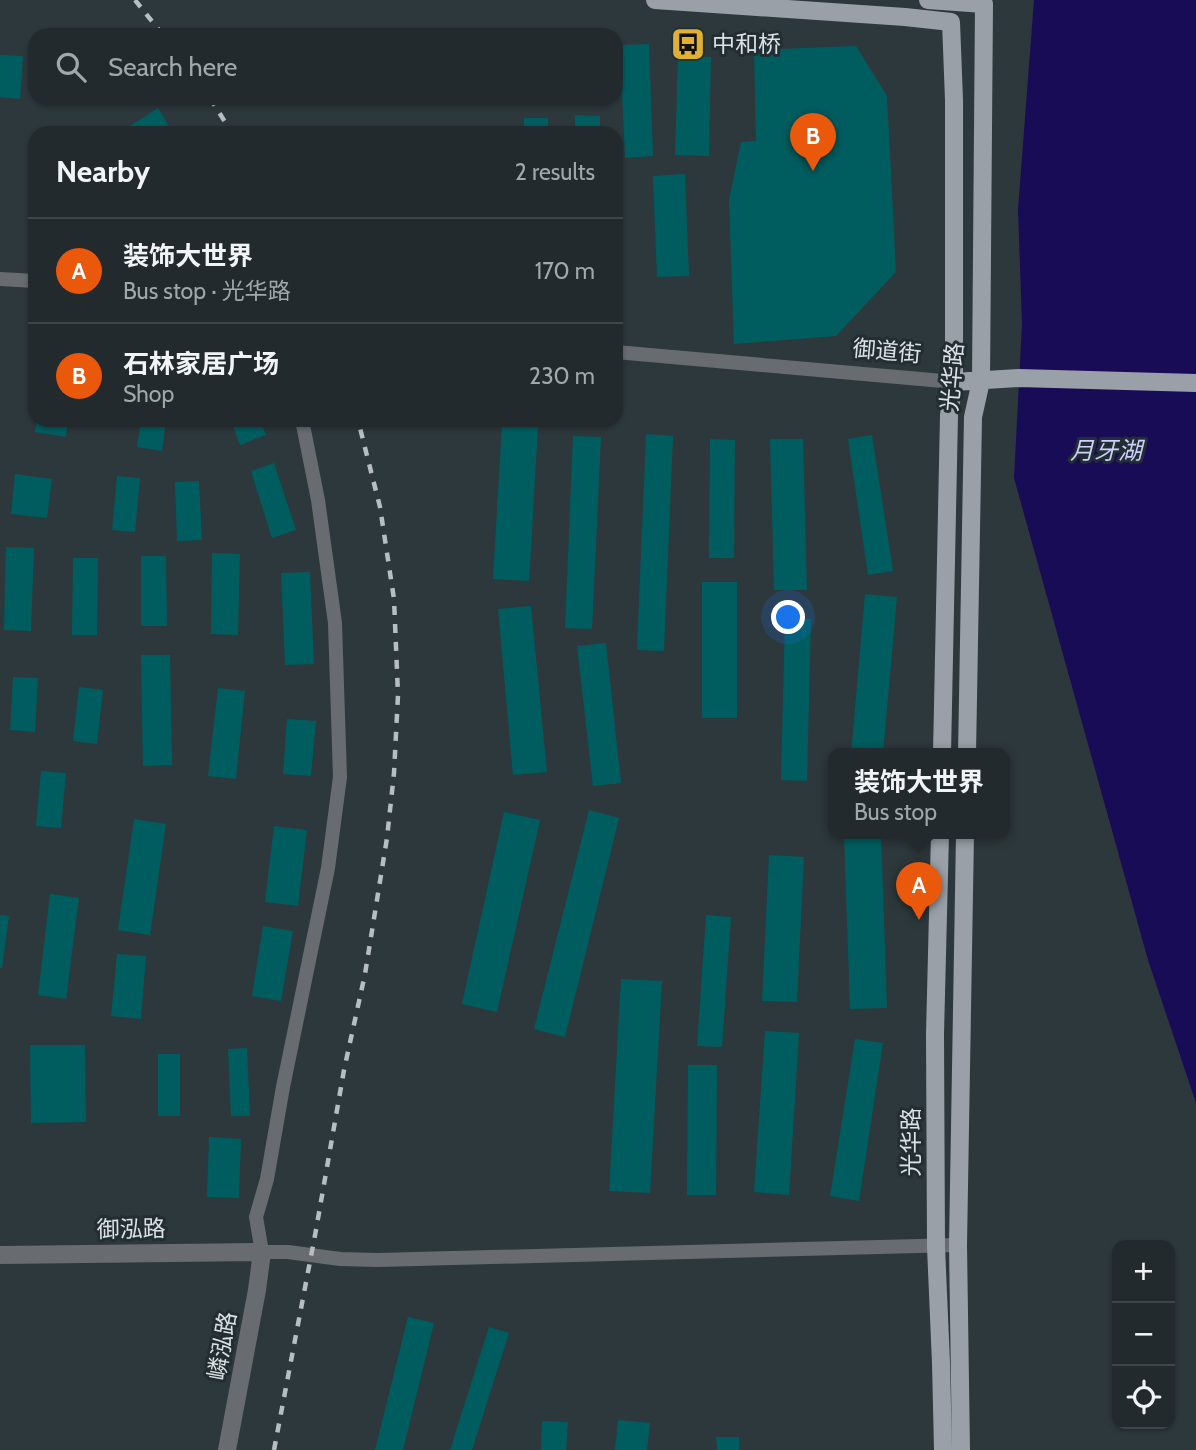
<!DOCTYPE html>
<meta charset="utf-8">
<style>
body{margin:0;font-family:Cabin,"Noto Sans SC",sans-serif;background:#2a3235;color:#f1f3f6}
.controls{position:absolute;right:21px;bottom:21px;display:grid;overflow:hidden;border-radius:14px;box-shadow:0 2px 5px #0004}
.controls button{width:63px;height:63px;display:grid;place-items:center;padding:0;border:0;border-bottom:2px solid #3f4649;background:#222a2d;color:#f1f3f6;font:35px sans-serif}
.you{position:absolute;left:789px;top:618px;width:24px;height:24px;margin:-18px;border:5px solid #fff;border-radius:50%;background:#1a73e8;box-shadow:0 0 0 10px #1a73e833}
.badge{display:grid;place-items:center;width:46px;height:46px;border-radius:50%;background:#ea580c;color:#fff;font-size:23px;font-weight:700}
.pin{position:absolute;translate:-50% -58px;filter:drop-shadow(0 2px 4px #0008)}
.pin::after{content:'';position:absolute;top:37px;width:24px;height:21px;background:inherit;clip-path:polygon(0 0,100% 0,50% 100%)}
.popup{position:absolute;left:828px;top:748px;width:182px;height:91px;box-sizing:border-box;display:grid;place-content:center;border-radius:14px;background:#222a2d;filter:drop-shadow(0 2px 5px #0005);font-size:23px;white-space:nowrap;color:#a2a7aa}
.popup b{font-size:26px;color:#f1f3f6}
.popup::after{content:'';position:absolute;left:50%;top:100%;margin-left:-14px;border:14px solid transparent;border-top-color:#222a2d}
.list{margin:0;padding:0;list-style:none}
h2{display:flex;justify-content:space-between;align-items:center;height:91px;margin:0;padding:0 28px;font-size:30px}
h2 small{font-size:23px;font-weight:400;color:#a2a7aa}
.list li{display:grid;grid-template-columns:46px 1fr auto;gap:21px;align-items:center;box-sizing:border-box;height:105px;padding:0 28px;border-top:2px solid #3f4649}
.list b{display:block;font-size:26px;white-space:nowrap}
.list p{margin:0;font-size:23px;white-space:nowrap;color:#a2a7aa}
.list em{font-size:23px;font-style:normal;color:#a2a7aa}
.icon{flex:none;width:38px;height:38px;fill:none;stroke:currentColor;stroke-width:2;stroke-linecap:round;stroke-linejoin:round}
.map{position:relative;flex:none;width:1196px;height:1450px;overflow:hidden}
.search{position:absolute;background:#222a2d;box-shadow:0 2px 5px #0004;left:28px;top:28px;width:595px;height:77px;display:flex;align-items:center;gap:18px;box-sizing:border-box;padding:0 24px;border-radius:21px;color:#a2a7aa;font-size:26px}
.panel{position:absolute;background:#222a2d;box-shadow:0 2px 5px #0004;left:28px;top:126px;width:595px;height:301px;border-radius:21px}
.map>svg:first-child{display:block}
</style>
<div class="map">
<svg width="1196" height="1450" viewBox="0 0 1196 1450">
<rect width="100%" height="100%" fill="#2d383c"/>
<path fill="#190c57" d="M1034 0H1196V1103L1148 960 1014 478 1022 324 1018 209Z"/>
<path fill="#005d5f" d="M649 44 653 156 625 158 620 45Z
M856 46 887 96 896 272 836 336 734 344 729 200 741 142 756 141 754 50Z
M0 55 23 56 20 99 0 97Z
M678 56 711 57 709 156 675 155Z
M158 108 173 133H134L130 126Z
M575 115 600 116V133H575Z
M524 118H548V133H524Z
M685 174 689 276 657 277 653 176Z
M37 420H68L66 437 35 432Z
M141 420H166L162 451 137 447Z
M231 420H260L266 435 240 445Z
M502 424 538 427 529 581 493 579Z
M646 434 673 436 664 651 637 650Z
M872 435 893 571 868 575 848 439Z
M573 436 601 437 592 629 565 628Z
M710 439 735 440 734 558H709Z
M770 439H803L807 590H774Z
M274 463 296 530 272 538 251 471Z
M15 474 52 479 47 518 11 514Z
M117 476 140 478 135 532 112 530Z
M199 481 202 540 177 541 175 482Z
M6 547 34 548 31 631 4 630Z
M212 553 240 554 238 635 211 634Z
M141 556H166L167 626H141Z
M73 558H98L97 635H72Z
M310 572 314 664 285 665 281 573Z
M702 582H737V718H702Z
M865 594 897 597 883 754H851Z
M531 606 547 772 513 775 498 609Z
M785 618 811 619 807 781 781 780Z
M606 643 621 783 593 786 577 646Z
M141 655H170L172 765 143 766Z
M13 677 38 678 35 732 10 730Z
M79 687 103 690 97 744 73 741Z
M218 688 245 691 236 779 208 776Z
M287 719 316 721 311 776 283 774Z
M41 771 66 773 61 828 36 826Z
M589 810 619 818 565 1037 534 1029Z
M504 812 540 820 497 1012 462 1004Z
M134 819 166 824 150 935 118 930Z
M274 826 307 830 298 906 265 902Z
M844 834H881L887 1008 850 1009Z
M769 855 804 857 797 1002 762 1001Z
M50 894 79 898 66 999 38 995Z
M0 915 9 916 2 968H0Z
M706 915 731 917 722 1047 697 1046Z
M263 926 293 931 281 1001 252 996Z
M117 954 146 956 141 1019 111 1016Z
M621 979 662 981 650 1193 609 1191Z
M765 1031 799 1033 789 1195 754 1192Z
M855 1039 883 1043 859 1201 830 1196Z
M30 1045H85L86 1122 31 1123Z
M247 1048 250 1116H231L228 1049Z
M158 1054H180V1116H158Z
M688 1065H717L716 1195H687Z
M209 1137 241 1139 239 1198 207 1197Z
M408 1317 434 1323 403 1450H375Z
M489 1327 509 1333 472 1450H450Z
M618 1420 650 1423 647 1450H615Z
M542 1421 568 1422 566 1450H541Z
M716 1437H739V1450H717Z"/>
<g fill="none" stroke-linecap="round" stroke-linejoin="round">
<path stroke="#686c70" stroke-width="14" d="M0 279 35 281
M616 352 954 382
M302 420 318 500 335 623 340 777 328 868 283 1087 267 1179 256 1217 262 1252H288L340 1259 378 1260 958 1245"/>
<path stroke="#686c70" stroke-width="18" d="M0 1255 262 1252 257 1290 227 1450"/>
<path stroke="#9aa0a8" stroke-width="18" d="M655 0 905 17 951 22 954 100V382L949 415 942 754
M928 0 984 4 981 381 973 417 967 754
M954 373V382L1019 378 1196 383
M940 834 935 1034 936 1247 941 1363 943 1450
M961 1450 958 1245 965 834"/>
<path stroke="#b7bec1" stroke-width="4.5" stroke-dasharray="9 9" stroke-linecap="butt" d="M135 0 163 35
M210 98 232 133
M274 1450 316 1230 344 1070 365 974 387 838 394 773 398 695 394 599 380 507 358 420"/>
</g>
<defs>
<g id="bus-square" transform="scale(1.75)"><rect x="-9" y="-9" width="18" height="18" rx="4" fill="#dfb034" stroke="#232e32"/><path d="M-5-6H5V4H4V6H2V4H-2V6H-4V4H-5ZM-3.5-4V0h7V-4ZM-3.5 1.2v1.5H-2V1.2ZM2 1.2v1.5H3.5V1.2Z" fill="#111"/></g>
</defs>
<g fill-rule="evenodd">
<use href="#bus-square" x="688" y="44"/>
</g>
<g text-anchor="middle" stroke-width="6" stroke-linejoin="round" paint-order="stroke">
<g font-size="23" fill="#dbe1e4" stroke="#232e32" text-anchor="start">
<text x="712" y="52">中和桥</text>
</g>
<g font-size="23" fill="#dbe1e4" stroke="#232e32">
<text transform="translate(887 351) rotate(5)" y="8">御道街</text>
<text transform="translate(952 377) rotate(-85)" y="8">光华路</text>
<text transform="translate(911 1142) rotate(-90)" y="8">光华路</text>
<text transform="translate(131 1229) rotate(-1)" y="8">御泓路</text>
<text transform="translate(222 1346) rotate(-80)" y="8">嶙泓路</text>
</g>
<g font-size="24" font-style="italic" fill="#cbd0fd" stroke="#232e32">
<text x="1106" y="459">月牙湖</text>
</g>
</g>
</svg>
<div class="controls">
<button>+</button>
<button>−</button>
<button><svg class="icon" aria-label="locate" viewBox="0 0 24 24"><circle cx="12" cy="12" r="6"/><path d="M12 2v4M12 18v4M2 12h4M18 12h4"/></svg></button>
</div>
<div class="you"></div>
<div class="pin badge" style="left:919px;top:920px">A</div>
<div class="popup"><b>装饰大世界</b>Bus stop</div>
<div class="pin badge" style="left:813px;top:171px">B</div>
<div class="search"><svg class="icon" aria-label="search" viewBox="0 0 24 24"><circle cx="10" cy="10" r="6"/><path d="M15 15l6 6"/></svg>Search here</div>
<section class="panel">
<h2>Nearby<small>2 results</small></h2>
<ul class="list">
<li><span class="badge">A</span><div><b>装饰大世界</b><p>Bus stop · 光华路</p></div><em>170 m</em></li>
<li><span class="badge">B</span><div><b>石林家居广场</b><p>Shop</p></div><em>230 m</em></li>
</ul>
</section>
</div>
